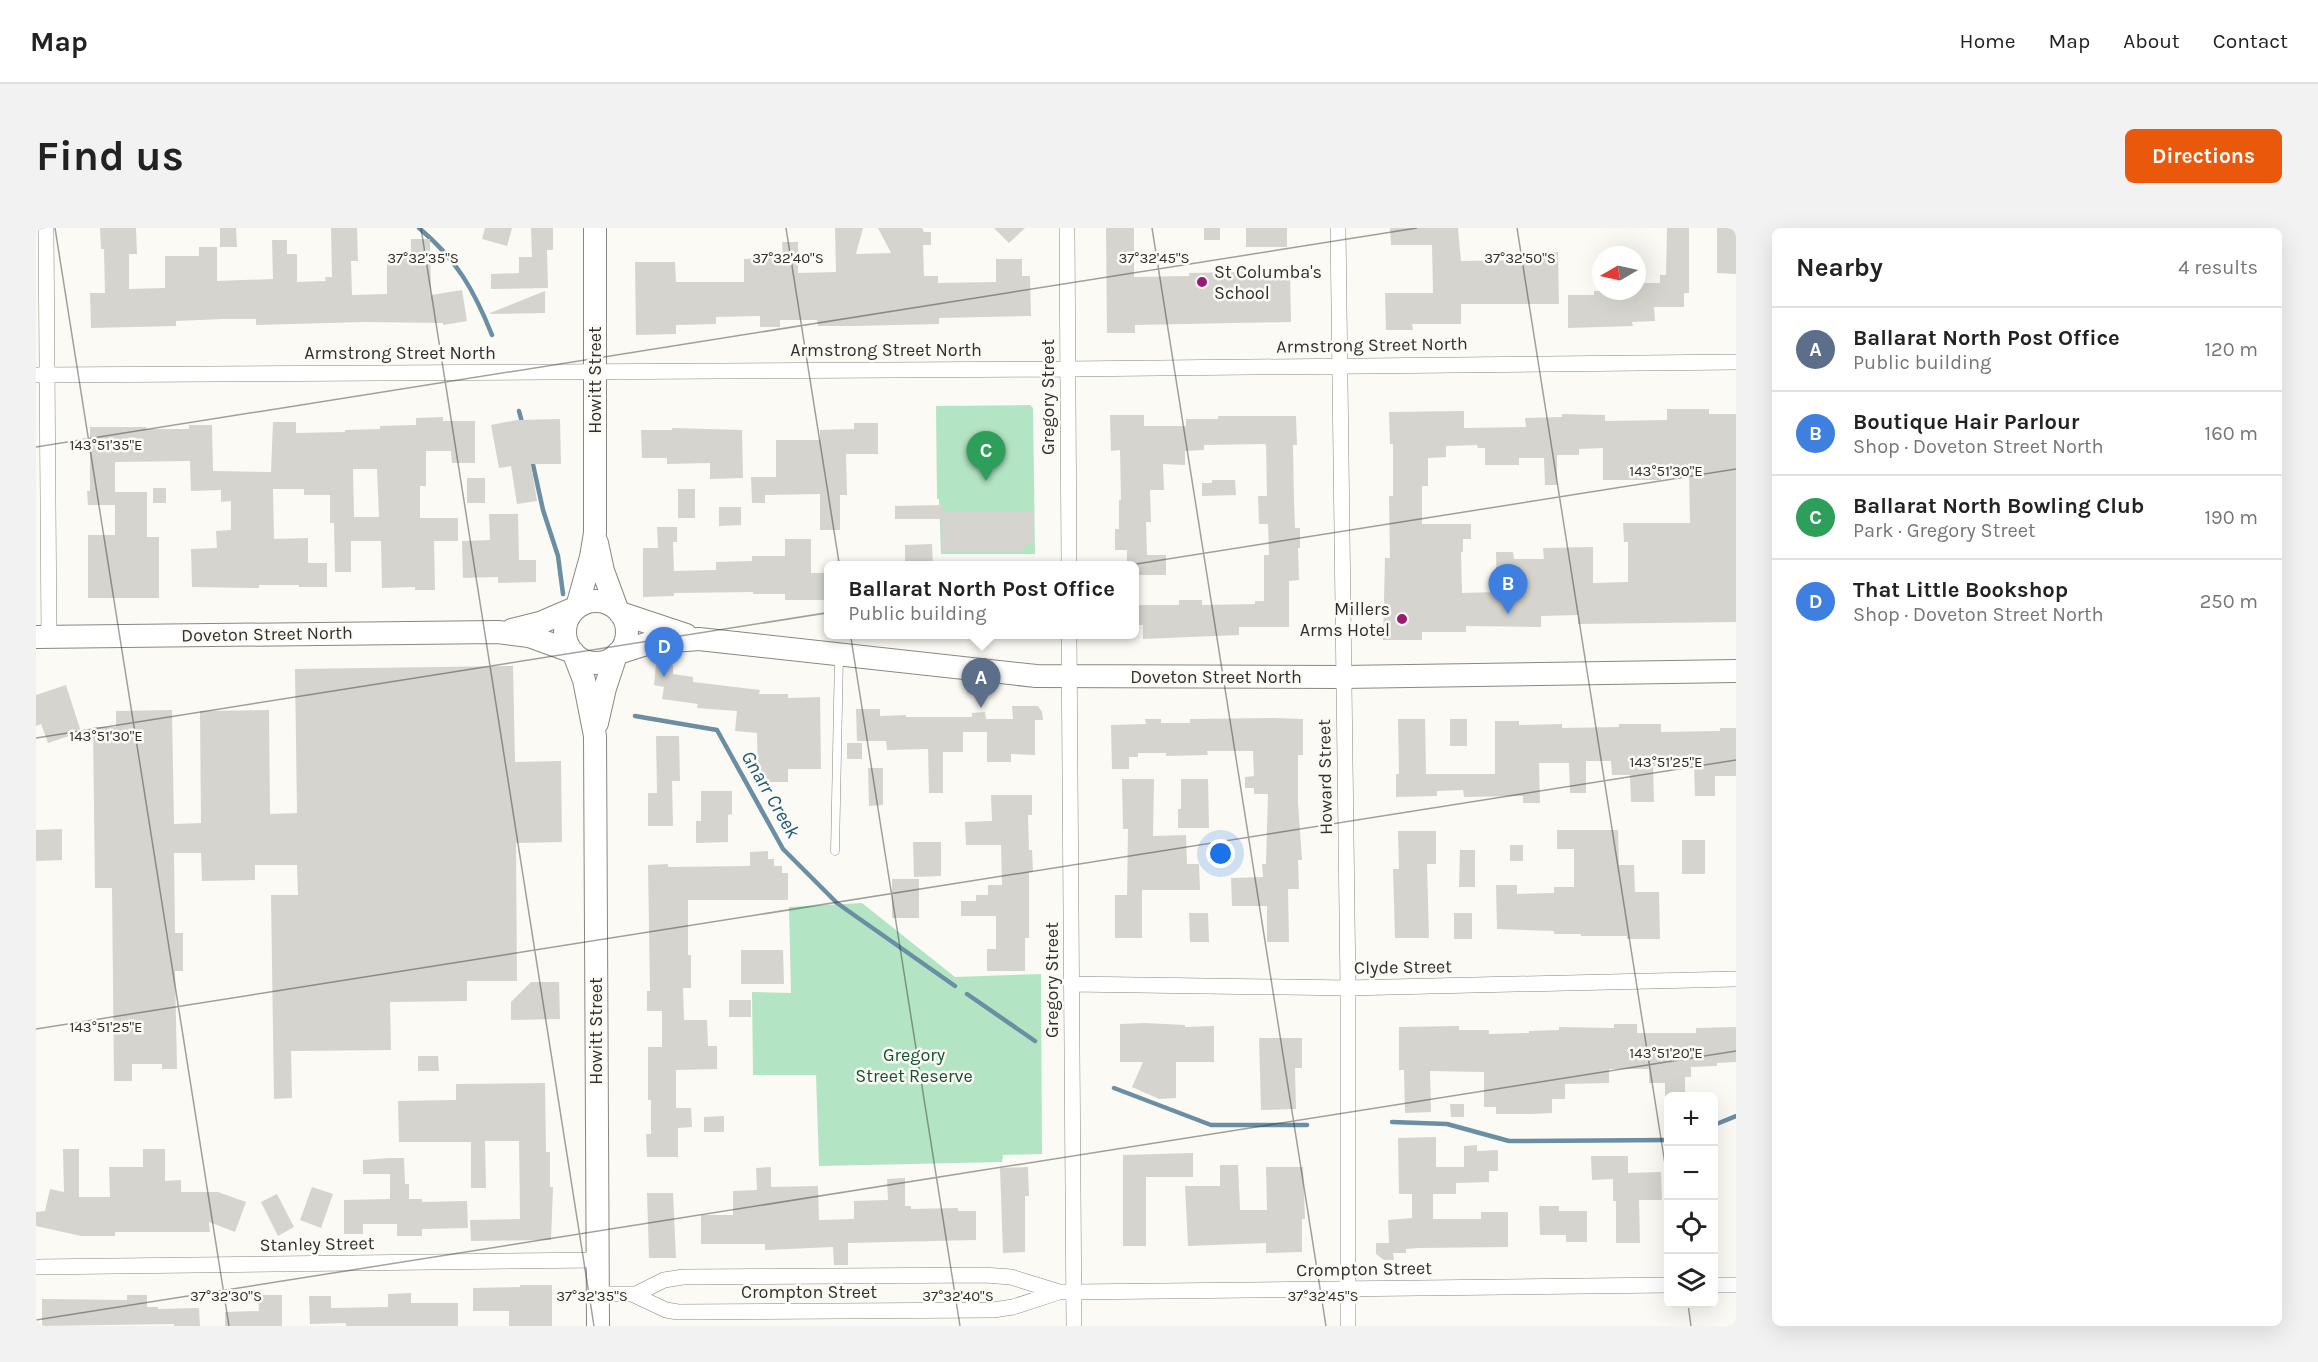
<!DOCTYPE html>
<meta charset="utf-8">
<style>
body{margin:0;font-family:Karla,sans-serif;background:#f2f2f2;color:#222}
.controls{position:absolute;right:18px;bottom:18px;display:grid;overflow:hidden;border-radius:9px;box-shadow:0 6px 24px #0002}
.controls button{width:54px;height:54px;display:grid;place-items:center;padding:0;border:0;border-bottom:2px solid #e0e0e0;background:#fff;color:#222;font:30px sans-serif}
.compass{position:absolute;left:1556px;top:18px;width:54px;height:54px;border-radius:50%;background:#fff;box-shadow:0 6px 24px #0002;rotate:261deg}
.you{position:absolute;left:1185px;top:626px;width:21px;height:21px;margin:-15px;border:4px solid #fff;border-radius:50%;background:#1a73e8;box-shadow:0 0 0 9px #1a73e833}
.badge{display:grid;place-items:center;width:39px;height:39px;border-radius:50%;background:#ea580c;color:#fff;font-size:20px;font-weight:700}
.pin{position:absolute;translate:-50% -50px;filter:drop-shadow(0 2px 3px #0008)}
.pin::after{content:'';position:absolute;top:32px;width:21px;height:18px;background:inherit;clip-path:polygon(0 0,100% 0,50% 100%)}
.popup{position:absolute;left:788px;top:333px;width:315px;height:78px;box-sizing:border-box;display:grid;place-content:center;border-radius:9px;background:#fff;filter:drop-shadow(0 2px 4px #0005);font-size:20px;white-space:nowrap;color:#767676}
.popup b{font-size:22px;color:#222}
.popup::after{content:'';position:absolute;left:50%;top:100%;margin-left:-12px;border:12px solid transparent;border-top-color:#fff}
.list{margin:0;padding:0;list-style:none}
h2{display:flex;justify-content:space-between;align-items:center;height:78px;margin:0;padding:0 24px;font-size:26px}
h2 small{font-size:20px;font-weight:400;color:#767676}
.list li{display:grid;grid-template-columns:39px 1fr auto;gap:18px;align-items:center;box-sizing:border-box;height:84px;padding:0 24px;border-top:2px solid #e0e0e0}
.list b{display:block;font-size:22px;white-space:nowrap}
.list p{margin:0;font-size:20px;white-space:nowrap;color:#767676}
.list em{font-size:20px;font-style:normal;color:#767676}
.icon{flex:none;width:33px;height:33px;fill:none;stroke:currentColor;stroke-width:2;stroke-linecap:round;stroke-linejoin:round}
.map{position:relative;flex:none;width:1700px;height:1098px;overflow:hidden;border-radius:9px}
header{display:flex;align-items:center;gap:36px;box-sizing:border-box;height:84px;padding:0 30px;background:#fff;border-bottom:2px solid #e0e0e0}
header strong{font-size:28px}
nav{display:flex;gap:33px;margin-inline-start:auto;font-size:21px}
.intro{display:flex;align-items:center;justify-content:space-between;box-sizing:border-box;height:144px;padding:0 36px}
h1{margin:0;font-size:42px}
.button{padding:15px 27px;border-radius:9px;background:#ea580c;color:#fff;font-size:21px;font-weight:700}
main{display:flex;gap:36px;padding:0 36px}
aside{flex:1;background:#fff;border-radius:9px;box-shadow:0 6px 24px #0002}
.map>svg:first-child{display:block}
</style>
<header>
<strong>Map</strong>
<nav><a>Home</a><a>Map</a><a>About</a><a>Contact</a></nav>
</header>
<div class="intro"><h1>Find us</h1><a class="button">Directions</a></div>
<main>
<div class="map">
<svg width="1700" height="1098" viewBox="0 0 1700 1098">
<rect width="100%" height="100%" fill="#fcfaf4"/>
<path fill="#b3e5c4" d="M994 177 997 180 999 326H905L903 271H901L900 178Z
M826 675 919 749 1005 746 1006 926 967 927 966 934 783 938 780 847H717L716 764 755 765 753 679Z"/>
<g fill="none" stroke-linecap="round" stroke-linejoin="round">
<path stroke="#6a8ea4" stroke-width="4.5" d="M383 0C421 32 438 62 456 107
M483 183 487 198
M496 232 507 282 522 328 527 366
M599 488 681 502 747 621 801 675 919 758
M931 766 999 813
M1078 860 1175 897H1271
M1356 894 1411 896 1473 913 1632 912
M1678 897 1700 888"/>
</g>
<path fill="#d6d4cf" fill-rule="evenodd" d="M64 0H100L101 26H93V61L129 60V28H163V19H181V53L237 51 236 12H251V26H261V54L290 53 289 49H296L295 0H321L322 33H315L316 67 351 66V28L375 27V11H394L395 67 426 62 431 93 407 97V95L328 94 220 97V91H187L140 93V98L55 100 54 65H69L68 21H65Z
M184 0H200L201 19H184Z
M449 0H476L471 18 446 11Z
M495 0H517V22H511L512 60 455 61V46L483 45V29H496Z
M799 0H827L820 26 855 25 842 0H886L888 4H895V17H887L888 48H902V55L960 54V31H986V48H994L995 88 903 90V96L818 98H782L781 92H744V99H724V88L680 89V96L640 97V106L600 107 599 34H639L640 54H708V31L747 29 746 14H762V45L800 44Z
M958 0H989L973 15Z
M1070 0H1098V49L1153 48V45L1254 43 1255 94 1099 97V105H1071Z
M1168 0H1184V12H1168Z
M1210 0H1251V19H1210Z
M1354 0H1422L1425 33 1488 32V24H1522L1523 76H1425V96H1376L1377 102H1350L1349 65H1397L1396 17H1355Z
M1631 0H1653V65H1648V79H1618L1619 93 1596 94 1597 98 1532 100V67H1558V63H1602V55H1624V47H1630Z
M1681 0H1700V46L1681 45Z
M509 63V85L455 86 454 85Z
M1631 181H1673V186H1700V394L1542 396V387L1505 388V399L1430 398V404H1386V412H1347L1349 330H1354L1353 268H1357V216H1354L1353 184 1428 183V200L1490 199 1489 190 1526 189V186L1569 187V193L1631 192ZM1441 217 1442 220H1449V237H1483V230H1508L1509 257H1521V227H1543V221L1567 220V252H1625V244L1653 243 1654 295H1587L1588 314H1592V354L1557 355V319L1507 320 1508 331H1478L1477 324H1460L1461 364 1426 365 1425 324H1427V311H1435V296H1386V258H1392V230L1410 229V218Z
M1074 187H1108V198H1150V191H1182V188H1260L1261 217H1257L1258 272 1259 300H1264V320H1262L1263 352 1253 353V399H1203V407L1107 411V397H1098V377H1143V372H1166V377L1219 376V373H1228V327H1233L1232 296H1223L1222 268H1231L1230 217 1229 216 1168 217V222L1149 223V237L1127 236 1128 262H1114L1115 294H1110L1111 327H1130V347H1098V338H1091V322H1079V301H1083V272H1085L1084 222 1075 223Z
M407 189V193H439V235H416L415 223H390V258H384V290H422V313H398L399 362H379V359L346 360 345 313H315V344H299L298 295H294V267H268V261H237L238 311 272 310V335H291V359H263V357H223V360L156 359 155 321 181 320 180 303 195 302V273L185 274V262L155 263 154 233 79 234V264H111V309H123V370H52V307H79V277H52L51 263H54V199H110V201H153V197H176L177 243 235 244 237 194H260V205L309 204V202L344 201V198L380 197V190ZM317 241H341L343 289H318Z
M524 191 525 236H495L501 273 481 276 475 238 463 240 455 197 481 192Z
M818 195H842V226H810L811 267H804V302H784V266L729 267V275H716L715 249H740V212H784V202L818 201Z
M636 200 706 202 707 250 674 251V235L631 236V230H606L605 202H636Z
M431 250H449V275H431Z
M1176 252H1199L1200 267 1166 268V255H1176Z
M117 260H130V275H117Z
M642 261H659V290H642Z
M907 277V284L998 283V316L988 317V323H906V291H859V278Z
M683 279H705V297L683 298Z
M453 286H482L483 332H500V354L462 355V349L427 350 426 313 454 312Z
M621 299H641V314H637L638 343 680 342V334L716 333V328H749V311H775V345H792V372H749V366H717V364L638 365V368L607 369V320H622Z
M896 316 897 338H869V317Z
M620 436 637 437V446L657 449V454L724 462 723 466H752V470L784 469 785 541H752V554H722L721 505 699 503 701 483 661 480 662 476 626 471 628 459 618 457Z
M477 438 479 534 525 533 526 614 480 615 481 753H431V773L354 774 355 822 255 823 256 870 238 871 235 667H262L261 637H219V652L166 653 165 625H138L139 705H147V743H139L141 841H126V836H96V853H78L76 660H59L57 499H80V483L136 482 138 596 165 595 164 483 233 482 234 586 261 585 259 441Z
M30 457 45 504 12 515 5 496 0 498V467Z
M976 478H1002L1006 484 1007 492H999V527L975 526V534H951V504H927V524H907V565H893L892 521 851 522 850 513H821L820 481H844V488L870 487V489H936V485L949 484 950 491H977Z
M1238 490 1267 491V527H1262V575L1266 632H1262L1263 661H1252L1253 714H1231V678H1196L1195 650 1227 649 1226 636H1230L1232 566H1218V560H1209V549L1218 548 1217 523H1171L1172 527 1130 528V525H1102V529H1093V541H1076L1075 497 1110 496 1109 491H1125V495H1154V491Z
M1362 491H1389L1390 546H1459V493H1483V497L1526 496V500L1583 499V496H1625V504L1684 503V500H1700V548H1679V568H1659L1658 537 1617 538 1618 574H1595L1594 547H1576L1575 533H1550V565H1534L1533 535H1503L1504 575H1487V568L1428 569 1427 562 1401 563V568L1360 569V546H1363Z
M1414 491H1431V518H1414Z
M620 508H643L644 553H636L637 598H612V565H621Z
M811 515H826V531H811Z
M832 540H847V577L833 578Z
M1086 551H1118L1117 608 1150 607 1151 636H1163L1164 662H1106V710H1079V667H1091L1092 601H1087Z
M1145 551H1172L1173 600H1142V581H1145Z
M665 563H696V586L692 587V614L660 615V593H665Z
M955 567H996V587H992L993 622H996L997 644H993V710H989V743H951V721H960V688H925V673H940V667H952V657H966L965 617H930L929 594 956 593Z
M26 601V632L0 633V602Z
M1521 602H1582L1583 637H1598L1599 664H1623L1624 711H1591V708H1545V706H1518V703L1461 701 1460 657H1481V666L1518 665V659H1538V621H1521Z
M1362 603H1400V636H1391L1393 710H1359L1357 641H1363Z
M1646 612H1669V646H1646Z
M877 614H905V648L878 649Z
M1474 617H1487V633H1474Z
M1424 622H1439V659H1423Z
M732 623V631H738V638H746V645H752V672H652V727H655V760H647L648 792H671L672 818H681V841L640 842V880H655L656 899 642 900V929H611L610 906H615V872H612V819H626V783H611V763H614L612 637 632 636V639L714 638V624Z
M856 651H883V690H856Z
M1153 685H1172L1173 714H1154Z
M1418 685H1436V711H1418Z
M705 722H747L748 756H705Z
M495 754H523L524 791 475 792V774Z
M693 772H715V789H693Z
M1109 795 1149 797V799L1178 798V834H1140V870L1123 871 1096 859 1107 834H1084V796Z
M1578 796H1601V805H1660V800L1700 799V834L1681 835V838L1655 839V849H1649V868H1629V855H1613V841H1573V855L1529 856V871H1516V885L1495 886H1460V879H1448V844L1394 843 1395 884 1369 885 1368 842H1363V799L1423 798V802H1453V806L1493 805V803L1523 802V799L1578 800Z
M1223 810H1266V840H1259L1260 881 1225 882Z
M382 828H402L403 843H382Z
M509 855 510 924H514V959H517L515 1012 435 1013 434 992 484 991 483 913H449L450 960H435V914H363L362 873 420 872V856Z
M1414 876H1428V889H1415Z
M688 888V904H668V889Z
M1400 909V939H1428V918L1441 917V923L1462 922V943H1453V954L1420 955V966H1397V991H1445V984H1472V1019L1382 1020 1370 1021V1025H1357L1358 1032H1348L1340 1026V1015H1353L1352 992 1376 990V966H1363L1362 910Z
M27 921H43V969H74L73 939H107V921H129V953L145 952V964H182L210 974 199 1004 173 994 174 1004H79V1008H45L0 998V984L9 983 14 961 28 964Z
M1157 925V949H1110V1018H1087V927Z
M1555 928H1592V945L1625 944 1626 972H1603L1604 1015H1580V973H1577V951L1556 952Z
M354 930H368L369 956H373V971H386V974L431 973 432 1000 386 1001V1008H361V996H327V1006H308V972L354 971V946H327V932Z
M1184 937H1202L1204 982H1231L1230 939H1267L1269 991H1266V1024L1230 1025V1015L1152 1018 1149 958H1184Z
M735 939V959L782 958 783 992 818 991V973L852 972 851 951 869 950V978H875V981L922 980V983H940V1012L812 1015V1037H798L797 1019 729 1022V1016H665V987H697V963L721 962 720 940Z
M992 939 993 968H989V1024L967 1025 964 940Z
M276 959 297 966 285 1000 264 992Z
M611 965H637L640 1030H613Z
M241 966 258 999 242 1008 225 974Z
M1503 978H1523V983H1551V1014H1530V1007H1504Z
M484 1057H516V1098H473V1083H437V1060L484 1059Z
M375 1065V1075H422V1098H310V1095L274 1096 273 1068H295V1080L352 1079V1066Z
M91 1067H111V1079H122V1081L163 1080 164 1098H138V1096L6 1098V1071L91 1072Z
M222 1067H246V1098H189V1084L223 1083Z"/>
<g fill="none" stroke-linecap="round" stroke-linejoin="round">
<g stroke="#898781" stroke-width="9">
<path id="lane" d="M799 623 803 428"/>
</g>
<g stroke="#898781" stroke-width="16">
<path id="street" d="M10 0 13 409
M1031 0 1033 338
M1302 0 1312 760V1098
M0 147 1032 141 1700 134
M1033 406 1038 1098
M1035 756 1312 760 1700 751
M0 1039 561 1032
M1678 1057H1700
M562 1066H600L628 1052 647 1049 948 1047 975 1049 1023 1064H1038L1632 1057
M596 1066 630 1082 642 1084 957 1082 977 1079 1023 1064"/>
</g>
<g stroke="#898781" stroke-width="24">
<path id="secondary" d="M561 315 567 343 581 381
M529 404a31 31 0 1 1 62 0a31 31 0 1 1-62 0Z
M541 379 555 329 559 305V0
M584 385 650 407
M476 402 504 395 539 380
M0 409 462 404 493 408 537 424
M582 425 613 415 663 411 1000 448 1307 449 1700 443
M538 426 548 452 559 508 562 1098
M561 495 569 460 580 427"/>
</g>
<use href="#lane" stroke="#fff" stroke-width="8"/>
<use href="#street" stroke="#fff" stroke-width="15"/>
<use href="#secondary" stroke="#fff" stroke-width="22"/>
</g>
<path fill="none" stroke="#31302e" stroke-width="1.5" stroke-opacity="0.45" d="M19 0 193 1098M385 0 558 1098M750 0 924 1098M1116 0 1290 1098M1481 0 1632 955M0 219 1381 0M0 510 1700 241M0 801 1700 532M1652 1076 1655 1098M0 1092 1700 823"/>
<g fill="#991b71" stroke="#fcfaf4" stroke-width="2">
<circle cx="1166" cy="54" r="6"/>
<circle cx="1366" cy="391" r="6"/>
</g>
<g text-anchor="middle" stroke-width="5" stroke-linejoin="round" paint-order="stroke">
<g font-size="18" fill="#31302e" stroke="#fcfaf4" text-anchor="start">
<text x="1178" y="50">St Columba's<tspan x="1178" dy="21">School</tspan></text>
<text x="1354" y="387" text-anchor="end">Millers<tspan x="1354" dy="21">Arms Hotel</tspan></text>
</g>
<g font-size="18" fill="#31302e" stroke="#fcfaf4">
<text transform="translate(1336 117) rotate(-1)" y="6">Armstrong Street North</text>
<text x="850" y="128">Armstrong Street North</text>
<text x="364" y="131">Armstrong Street North</text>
<text transform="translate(559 152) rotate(-90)" y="6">Howitt Street</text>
<text transform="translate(1012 169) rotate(-90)" y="6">Gregory Street</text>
<text transform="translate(231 406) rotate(-1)" y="6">Doveton Street North</text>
<text x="1180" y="455">Doveton Street North</text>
<text transform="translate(1289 549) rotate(-91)" y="6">Howard Street</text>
<text transform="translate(1367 739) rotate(-1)" y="6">Clyde Street</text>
<text transform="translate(1016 752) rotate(-90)" y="6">Gregory Street</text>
<text transform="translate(560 803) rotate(-90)" y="6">Howitt Street</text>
<text transform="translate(281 1016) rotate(-1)" y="6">Stanley Street</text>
<text transform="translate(1328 1041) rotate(-1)" y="6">Crompton Street</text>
<text x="773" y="1070">Crompton Street</text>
</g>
<g font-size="18" fill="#145031" stroke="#fcfaf4">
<text x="878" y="833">Gregory<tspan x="878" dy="21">Street Reserve</tspan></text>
</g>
<g font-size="20" font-style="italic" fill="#1b5979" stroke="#fcfaf4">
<text transform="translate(735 566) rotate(60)" y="7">Gnarr Creek</text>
</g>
</g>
<g font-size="15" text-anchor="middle" fill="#31302e" stroke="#fcfaf4" stroke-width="5" stroke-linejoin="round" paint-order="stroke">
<text x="387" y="35">37°32'35"S</text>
<text x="752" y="35">37°32'40"S</text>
<text x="1118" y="35">37°32'45"S</text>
<text x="1484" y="35">37°32'50"S</text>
<text x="70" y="222">143°51'35"E</text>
<text x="1630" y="248">143°51'30"E</text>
<text x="70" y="513">143°51'30"E</text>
<text x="1630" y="539">143°51'25"E</text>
<text x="70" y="804">143°51'25"E</text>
<text x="1630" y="830">143°51'20"E</text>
<text x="190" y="1073">37°32'30"S</text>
<text x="556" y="1073">37°32'35"S</text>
<text x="922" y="1073">37°32'40"S</text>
<text x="1287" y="1073">37°32'45"S</text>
</g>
</svg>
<div class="controls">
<button>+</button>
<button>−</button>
<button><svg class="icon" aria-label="locate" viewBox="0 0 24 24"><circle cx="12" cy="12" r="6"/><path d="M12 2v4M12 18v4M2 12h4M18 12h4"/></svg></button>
<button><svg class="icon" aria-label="layers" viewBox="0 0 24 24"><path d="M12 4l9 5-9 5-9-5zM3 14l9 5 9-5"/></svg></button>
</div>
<svg class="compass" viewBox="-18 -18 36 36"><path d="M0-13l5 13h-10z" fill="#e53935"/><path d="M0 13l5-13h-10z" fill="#767676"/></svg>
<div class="you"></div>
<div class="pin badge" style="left:945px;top:480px;background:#5c6f8a">A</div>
<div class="popup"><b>Ballarat North Post Office</b>Public building</div>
<div class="pin badge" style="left:1472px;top:386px;background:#3f7fe0">B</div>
<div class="pin badge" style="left:950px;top:253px;background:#2e9e5b">C</div>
<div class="pin badge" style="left:628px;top:449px;background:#3f7fe0">D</div>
</div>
<aside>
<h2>Nearby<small>4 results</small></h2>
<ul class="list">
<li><span class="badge" style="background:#5c6f8a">A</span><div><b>Ballarat North Post Office</b><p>Public building</p></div><em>120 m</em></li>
<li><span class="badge" style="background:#3f7fe0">B</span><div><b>Boutique Hair Parlour</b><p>Shop · Doveton Street North</p></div><em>160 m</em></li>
<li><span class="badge" style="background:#2e9e5b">C</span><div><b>Ballarat North Bowling Club</b><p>Park · Gregory Street</p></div><em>190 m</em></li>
<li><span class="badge" style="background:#3f7fe0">D</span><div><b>That Little Bookshop</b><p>Shop · Doveton Street North</p></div><em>250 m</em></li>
</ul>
</aside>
</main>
